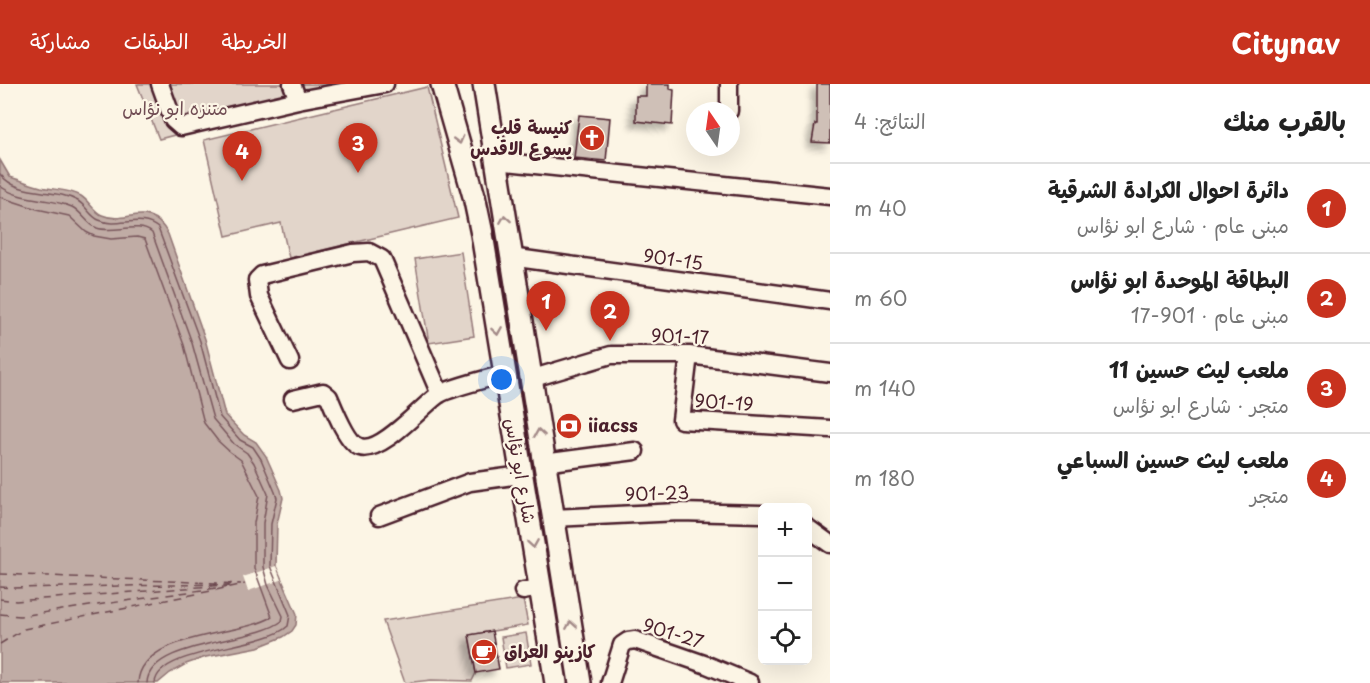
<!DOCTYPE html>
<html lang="ar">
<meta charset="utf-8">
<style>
body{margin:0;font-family:"Playpen Sans","Playpen Sans Arabic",sans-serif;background:#f2f2f2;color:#222;direction:rtl}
.controls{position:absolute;right:18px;bottom:18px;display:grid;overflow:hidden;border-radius:9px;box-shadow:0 6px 24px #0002}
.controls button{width:54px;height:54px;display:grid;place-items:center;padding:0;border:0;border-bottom:2px solid #e0e0e0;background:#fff;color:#222;font:30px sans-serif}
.compass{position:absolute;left:686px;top:18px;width:54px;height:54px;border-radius:50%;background:#fff;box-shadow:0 6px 24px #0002;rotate:347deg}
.you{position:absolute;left:502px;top:296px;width:21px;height:21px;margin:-15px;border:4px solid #fff;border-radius:50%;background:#1a73e8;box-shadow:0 0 0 9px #1a73e833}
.badge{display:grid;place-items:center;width:39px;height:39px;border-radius:50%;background:#c8321e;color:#fff;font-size:20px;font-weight:700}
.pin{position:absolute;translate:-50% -50px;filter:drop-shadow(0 2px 3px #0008)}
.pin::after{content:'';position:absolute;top:32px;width:21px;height:18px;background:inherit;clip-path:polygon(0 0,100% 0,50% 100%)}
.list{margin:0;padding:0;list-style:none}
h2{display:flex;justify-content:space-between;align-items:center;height:78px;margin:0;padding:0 24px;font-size:26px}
h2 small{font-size:20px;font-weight:400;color:#767676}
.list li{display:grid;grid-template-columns:39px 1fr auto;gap:18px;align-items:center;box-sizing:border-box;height:90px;padding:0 24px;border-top:2px solid #e0e0e0}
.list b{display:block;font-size:22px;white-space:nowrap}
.list p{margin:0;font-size:20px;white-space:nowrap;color:#767676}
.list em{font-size:20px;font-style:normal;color:#767676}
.icon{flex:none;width:33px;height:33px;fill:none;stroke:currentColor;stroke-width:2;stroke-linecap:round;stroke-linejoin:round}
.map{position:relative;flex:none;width:830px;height:599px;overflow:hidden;direction:ltr}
header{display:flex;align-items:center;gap:36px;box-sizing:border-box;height:84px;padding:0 30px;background:#c8321e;color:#fff}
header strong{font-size:28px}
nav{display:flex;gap:33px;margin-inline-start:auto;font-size:21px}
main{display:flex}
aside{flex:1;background:#fff}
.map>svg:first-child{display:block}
</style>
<header>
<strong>Citynav</strong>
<nav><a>الخريطة</a><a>الطبقات</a><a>مشاركة</a></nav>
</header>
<main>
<aside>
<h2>بالقرب منك<small>النتائج: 4</small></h2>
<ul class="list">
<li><span class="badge">1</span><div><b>دائرة احوال الكرادة الشرقية</b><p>مبنى عام · شارع ابو نؤاس</p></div><em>40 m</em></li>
<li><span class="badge">2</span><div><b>البطاقة الموحدة ابو نؤاس</b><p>مبنى عام · 901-17</p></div><em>60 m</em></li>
<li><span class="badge">3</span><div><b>ملعب ليث حسين 11</b><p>متجر · شارع ابو نؤاس</p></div><em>140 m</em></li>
<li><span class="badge">4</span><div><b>ملعب ليث حسين السباعي</b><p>متجر</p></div><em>180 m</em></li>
</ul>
</aside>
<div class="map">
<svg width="830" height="599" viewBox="0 0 830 599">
<defs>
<filter id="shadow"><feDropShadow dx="-5.5" dy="5.5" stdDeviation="3" flood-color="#0004"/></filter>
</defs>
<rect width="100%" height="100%" fill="#fcf5e5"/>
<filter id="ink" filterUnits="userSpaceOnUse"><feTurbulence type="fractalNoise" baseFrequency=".0167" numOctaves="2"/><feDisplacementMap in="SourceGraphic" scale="12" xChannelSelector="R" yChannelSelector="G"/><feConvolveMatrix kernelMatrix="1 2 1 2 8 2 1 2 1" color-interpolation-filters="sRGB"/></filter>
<g filter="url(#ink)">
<path fill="#e2d5ca" stroke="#967a7a" stroke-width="1.5" d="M137 0H372L159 55Z
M427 3 458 134 289 174 281 139 226 152 204 56Z
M461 168 474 252 429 259 415 175Z
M523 515 528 541 469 551 476 589 472 597 431 596 405 599 383 537Z
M526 549 531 580 506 584 501 553Z"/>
<path fill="#c0aca5" stroke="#917474" stroke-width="1.5" d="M0 76 10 93C20 96 30 100 41 103 54 106 69 105 81 112 89 117 94 128 102 131 127 142 148 114 168 150L205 255 225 331 244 351 256 358 266 372 281 406 283 414 277 440 276 482 297 530 296 541 292 547 283 553 258 563 206 573 186 580 170 589 158 599H0Z"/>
<path fill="#fcf5e5" d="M276 482 281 496 248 507 243 493Z"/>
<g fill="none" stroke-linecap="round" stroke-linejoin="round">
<path stroke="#79575c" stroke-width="1.5" d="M0 90C19 114 54 103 78 117 86 122 91 133 99 136 119 145 140 129 158 144L200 257 220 333 240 356 253 363 261 375 275 408 277 414 271 440 270 482 290 531 288 542C264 565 158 564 155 599
M0 102C21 118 50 113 72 123 82 128 87 140 97 144 114 150 138 137 152 149L192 259 213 335 234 360 247 369 254 379 268 410 263 439V483L268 501 283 532 282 537C255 559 149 557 147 599
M0 113 37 125 69 132 86 148 94 152 111 155 137 153 145 155 184 261 204 339 218 357 230 368 241 376 259 412 254 439V484L272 533C242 552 140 548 138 599"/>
<path stroke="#6d4950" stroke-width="1.5" stroke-dasharray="8 6" stroke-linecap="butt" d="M0 490 241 500
M0 503 13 504 226 500
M0 515 16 517 238 500
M0 530 20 532 230 502
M0 560 24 545 245 500"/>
</g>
<path fill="#cfc0b7" stroke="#4a1f2b" stroke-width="1.5" filter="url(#shadow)" d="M646 0H670V5L674 6 672 41 636 37V12H646Z
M817 0H830V59L812 58 815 40H817Z
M579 31 610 34 606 77 574 74Z
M492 547 499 585 476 589 469 551Z"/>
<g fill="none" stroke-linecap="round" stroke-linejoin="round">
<g stroke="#4a1f2b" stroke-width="21">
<path id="minor" d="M160 0 173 36 181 43 298 16 385 0
M292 0 298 16
M729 27V0
M496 77 830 112
M510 173 830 217
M689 271 681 336 830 345
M290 277 259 212 257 196 262 191 353 169 369 168 382 175 440 310
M530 295 611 271H689L830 289
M293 315 323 308 329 313C334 325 348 360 360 363 381 370 421 323 438 311 448 304 490 294 504 290
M543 379 635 367
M379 432 470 398 521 391
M553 434 679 428 762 430
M808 444 830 460
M523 507 540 504
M610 599 622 561 628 557 635 556 707 581 750 599"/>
</g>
<g stroke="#4a1f2b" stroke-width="26">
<path id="major" d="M442 0 474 112 482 150 556 599
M484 0 580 599"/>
</g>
<use href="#minor" stroke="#fcf5e5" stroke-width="16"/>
<use href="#major" stroke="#fcf5e5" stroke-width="21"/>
</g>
<defs><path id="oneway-chevron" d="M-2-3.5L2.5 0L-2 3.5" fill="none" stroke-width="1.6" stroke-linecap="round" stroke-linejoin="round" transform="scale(1.5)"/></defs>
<g stroke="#a38a88">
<use href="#oneway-chevron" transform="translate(459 56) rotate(75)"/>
<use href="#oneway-chevron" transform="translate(505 135) rotate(-99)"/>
<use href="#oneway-chevron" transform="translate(497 247) rotate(81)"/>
<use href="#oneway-chevron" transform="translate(539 349) rotate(-99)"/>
<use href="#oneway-chevron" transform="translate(533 460) rotate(81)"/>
<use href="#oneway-chevron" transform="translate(571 541) rotate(-99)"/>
</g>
</g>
<defs>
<g id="church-disc" transform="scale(1.35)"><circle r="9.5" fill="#c8321e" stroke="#fcf5e5"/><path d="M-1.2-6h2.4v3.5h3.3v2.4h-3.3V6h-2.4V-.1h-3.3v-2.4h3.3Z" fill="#fff"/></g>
<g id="bank-disc" transform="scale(1.35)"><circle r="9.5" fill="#c8321e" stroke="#fcf5e5"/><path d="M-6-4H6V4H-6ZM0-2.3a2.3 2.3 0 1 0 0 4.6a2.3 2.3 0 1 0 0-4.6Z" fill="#fff"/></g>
<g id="cafe-disc" transform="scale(1.35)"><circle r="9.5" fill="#c8321e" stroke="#fcf5e5"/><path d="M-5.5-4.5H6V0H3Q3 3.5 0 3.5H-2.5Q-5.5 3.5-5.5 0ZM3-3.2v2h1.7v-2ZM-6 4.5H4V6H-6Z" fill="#fff"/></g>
</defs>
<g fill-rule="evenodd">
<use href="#church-disc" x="592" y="54"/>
<use href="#bank-disc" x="569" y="342"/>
<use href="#cafe-disc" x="484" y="568"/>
</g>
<g text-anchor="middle" stroke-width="4.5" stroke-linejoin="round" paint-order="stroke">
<g font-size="18" fill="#704c53" stroke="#fcf5e5">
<text x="175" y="31">متنزه ابو نؤاس</text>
</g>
<g font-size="18" font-weight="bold" fill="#4a1f2b" stroke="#fcf5e5" text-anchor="start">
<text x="572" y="50" text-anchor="end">كنيسة قلب<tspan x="572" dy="21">يسوع الاقدس</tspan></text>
<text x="588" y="348">iiacss</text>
<text x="504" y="574">كازينو العراق</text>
</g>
<g font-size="18" fill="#4a1f2b" stroke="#fcf5e5">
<text transform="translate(673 176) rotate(8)" y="6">901-15</text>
<text transform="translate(680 253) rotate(2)" y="6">901-17</text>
<text transform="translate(724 319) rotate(4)" y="6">901-19</text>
<text transform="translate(520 387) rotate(80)" y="6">شارع ابو نؤاس</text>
<text transform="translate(657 410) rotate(-2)" y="6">901-23</text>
<text transform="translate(673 550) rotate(17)" y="6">901-27</text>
</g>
</g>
</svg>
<div class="controls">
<button>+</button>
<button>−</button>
<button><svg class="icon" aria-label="locate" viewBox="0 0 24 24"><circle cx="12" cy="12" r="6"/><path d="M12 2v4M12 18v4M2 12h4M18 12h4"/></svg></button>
</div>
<svg class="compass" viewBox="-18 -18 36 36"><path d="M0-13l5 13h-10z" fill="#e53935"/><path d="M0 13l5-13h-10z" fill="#767676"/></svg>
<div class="you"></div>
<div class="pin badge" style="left:546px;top:247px">1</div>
<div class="pin badge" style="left:610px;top:257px">2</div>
<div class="pin badge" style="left:358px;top:89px">3</div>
<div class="pin badge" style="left:242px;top:97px">4</div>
</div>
</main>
